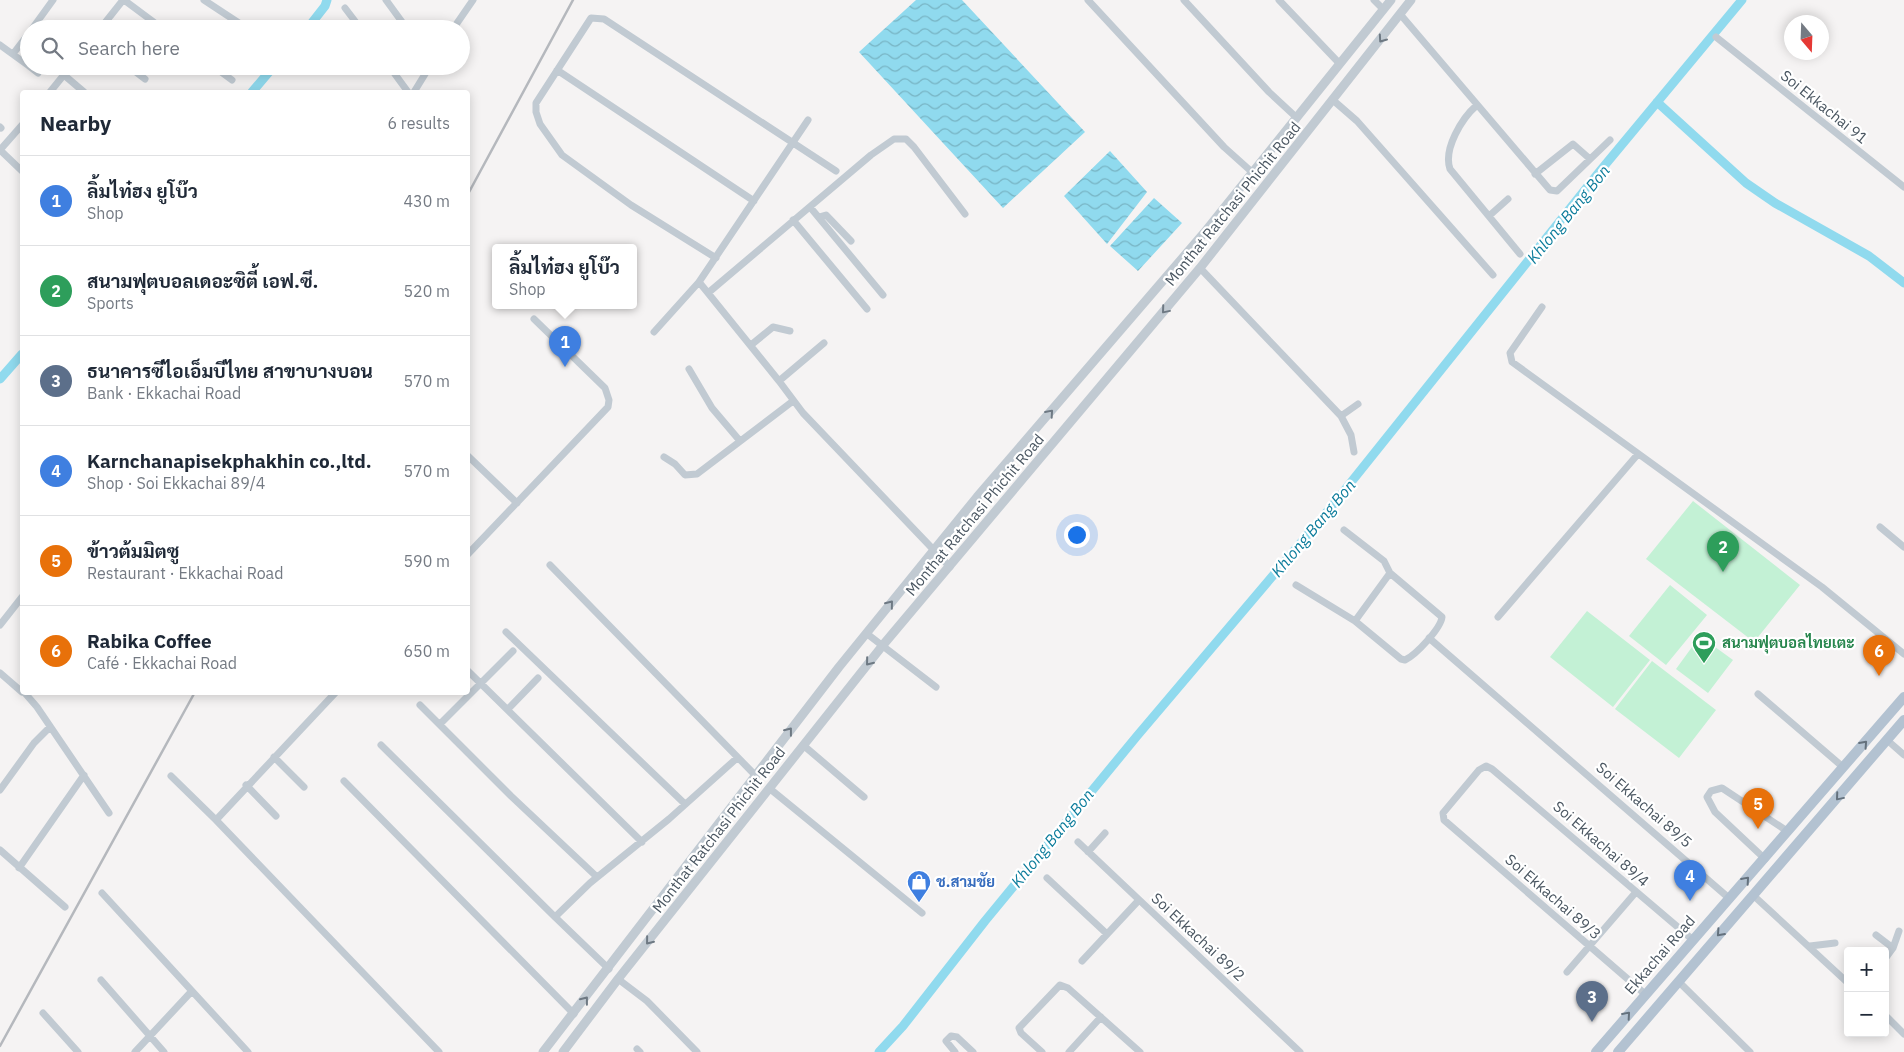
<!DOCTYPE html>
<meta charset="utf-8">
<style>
body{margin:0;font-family:"IBM Plex Sans",Sarabun,sans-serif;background:#f6f6f7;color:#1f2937}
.controls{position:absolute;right:15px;bottom:15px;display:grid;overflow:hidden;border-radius:5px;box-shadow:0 2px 12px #0003}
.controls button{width:45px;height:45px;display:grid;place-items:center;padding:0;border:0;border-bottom:1px solid #e0e1e3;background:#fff;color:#1f2937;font:25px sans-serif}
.compass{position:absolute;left:1784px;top:15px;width:45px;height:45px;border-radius:50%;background:#fff;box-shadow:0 2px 12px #0003;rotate:161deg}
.you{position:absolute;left:1076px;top:534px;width:18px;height:18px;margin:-12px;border:4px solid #fff;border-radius:50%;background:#1a73e8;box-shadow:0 0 0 8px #1a73e833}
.badge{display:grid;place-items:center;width:32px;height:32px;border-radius:50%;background:#1a73e8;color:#fff;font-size:16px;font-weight:700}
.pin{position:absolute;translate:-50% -41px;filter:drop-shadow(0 1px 2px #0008)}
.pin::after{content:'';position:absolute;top:26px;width:18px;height:15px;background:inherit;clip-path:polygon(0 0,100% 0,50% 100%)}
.popup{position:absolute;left:492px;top:244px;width:145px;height:65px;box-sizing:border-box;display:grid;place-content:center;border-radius:5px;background:#fff;filter:drop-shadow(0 1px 4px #0005);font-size:16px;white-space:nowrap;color:#747a83}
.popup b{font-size:19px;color:#1f2937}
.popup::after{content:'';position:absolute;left:50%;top:100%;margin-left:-10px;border:10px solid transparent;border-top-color:#fff}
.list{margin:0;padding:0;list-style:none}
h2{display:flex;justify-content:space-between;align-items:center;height:65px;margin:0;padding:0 20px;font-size:21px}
h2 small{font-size:16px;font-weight:400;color:#747a83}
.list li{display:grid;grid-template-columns:32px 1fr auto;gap:15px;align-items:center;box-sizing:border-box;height:90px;padding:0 20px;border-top:1px solid #e0e1e3}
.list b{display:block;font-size:19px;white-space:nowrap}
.list p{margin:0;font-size:16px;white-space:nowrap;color:#747a83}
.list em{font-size:16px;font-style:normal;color:#747a83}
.icon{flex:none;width:28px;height:28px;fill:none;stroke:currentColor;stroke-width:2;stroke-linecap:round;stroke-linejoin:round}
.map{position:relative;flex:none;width:1904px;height:1052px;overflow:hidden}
.search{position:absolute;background:#fff;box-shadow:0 2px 12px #0003;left:20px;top:20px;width:450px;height:55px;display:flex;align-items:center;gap:12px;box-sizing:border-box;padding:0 18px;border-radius:28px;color:#747a83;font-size:19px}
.panel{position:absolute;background:#fff;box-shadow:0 2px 12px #0003;left:20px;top:90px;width:450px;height:605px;border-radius:5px}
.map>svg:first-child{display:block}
</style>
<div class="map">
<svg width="1904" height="1052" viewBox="0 0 1904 1052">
<defs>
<pattern id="water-waves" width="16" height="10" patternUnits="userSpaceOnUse" patternTransform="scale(1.25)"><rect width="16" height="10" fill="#90daee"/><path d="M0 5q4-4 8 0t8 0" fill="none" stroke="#78b4c4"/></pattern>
</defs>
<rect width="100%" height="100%" fill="#f5f3f3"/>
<path fill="#c3f1d5" d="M1693 501 1800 585 1754 642 1646 559Z
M1670 585 1707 615 1666 665 1629 636Z
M1587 611 1650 660 1613 707 1550 657Z
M1700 636 1733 660 1708 693 1676 669Z
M1652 661 1716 710 1679 758 1615 709Z"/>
<path fill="url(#water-waves)" d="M916 0H962L1085 132 1003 208 859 52Z
M1110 151 1147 192 1107 244 1064 196Z
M1154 198 1182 223 1138 271 1110 246Z"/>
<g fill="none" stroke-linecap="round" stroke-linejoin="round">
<path stroke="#90daee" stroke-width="9" d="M307 29 325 6 327 0
M252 92 274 66
M1657 102 1746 183 1775 203 1869 256 1904 283
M0 379 22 354
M879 1052 903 1026 985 921 1137 736 1332 506 1600 171 1742 0"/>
<path stroke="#c1cad2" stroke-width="7" d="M124 0 163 29
M204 0 248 29
M386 0 405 26 411 29
M1088 0 1224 147 1253 173
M1184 0 1269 92 1297 118
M1279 0 1339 63
M1374 0 1383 9
M345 8 361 29
M1400 14 1550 190 1557 191 1610 140
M32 29 53 0
M100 29 123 0
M453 29 473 0
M1716 37 1904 187
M0 45 29 66
M13 54 29 33
M29 66 38 73
M128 66 145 79
M213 66 232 80
M389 66 408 92
M557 70 754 201
M64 75 84 92
M50 92 71 66
M414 92 430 66
M1334 101 1357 121 1493 275
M1477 105C1462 118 1443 149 1450 169L1520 254
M0 127 1 128
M0 150 22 125
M0 150 22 171
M1535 174 1573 144 1590 159
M810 207 883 295
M1489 216 1508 199
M819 217 826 215 851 241
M793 220 867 309
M716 258 631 205 562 155 540 124 536 112V103L591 18 604 19 836 171
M1200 268 1341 416 1351 435 1354 452
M708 293 699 282 808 120
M1542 307 1510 353 1512 362 1822 587 1904 654
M654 332 699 282
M751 345 773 327 790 331
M689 369 712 408 740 441
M779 381 824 343
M1341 416 1358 404
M468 456 517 503
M664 457 675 464 685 475 697 474 793 401
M1880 527 1904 547
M1344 530 1384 561 1390 573 1442 617C1441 628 1416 655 1405 660L1401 659 1355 621 1390 573
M468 554 608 407 609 400 605 388 534 319
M550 565 755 775
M950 567 803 413 779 381 708 293 871 155 894 139H906L914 147 965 214
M1296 585 1355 621
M1498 617 1638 454
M0 625 22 597
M506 632 685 804
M866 633 936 687
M1429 638 1730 899
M468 671 642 842
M0 673 22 692
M24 692 37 707 109 813
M336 692 216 820 439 1052
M1758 694 1843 767
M420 705 511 796 597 877
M508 709 538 678
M440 724 513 651
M1887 740 1904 755
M381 745 555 917
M803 745 864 797
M274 757 304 787
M171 776 216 820
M344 781 574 1014
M246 785 276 816
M769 788 922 913
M0 790 34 743 50 727
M1078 842 1300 1052
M0 850 65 907
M1088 852 1105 833
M1765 859 1715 812 1707 797 1711 791 1722 788 1787 831
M19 868 84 775
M1047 878 1107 934
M102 893 248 1052
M1754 896 1848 983
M1876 935 1893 948
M1810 946 1835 943
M1885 959 1893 948 1899 931
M1082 961 1139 900
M609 969 555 917 590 883 669 819 737 758
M1567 972 1636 892
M618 979 647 1001 697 1052
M101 980 164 1052
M1678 981 1750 1052
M1645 994 1444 820 1443 813 1479 770 1486 766 1492 769 1693 940
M43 1013 78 1052
M1885 1015 1904 1034
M637 1049 640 1052
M135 1052 191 992
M955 1052 946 1041 951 1036 957 1037 973 1052
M1042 1052 1021 1033 1019 1028 1060 985 1068 988 1140 1052
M1069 1052 1101 1017"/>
<path stroke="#c1cad2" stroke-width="9" d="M543 1052 839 667 977 497 1204 233 1391 0
M563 1052 618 979 883 645 1200 268 1411 0"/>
<path stroke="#b3c2d1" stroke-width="10" d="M1596 1052 1904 697
M1618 1052 1904 720"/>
<path stroke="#b5b8bd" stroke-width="2.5" d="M468 194 573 0
M0 1046 195 692"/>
</g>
<defs><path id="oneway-chevron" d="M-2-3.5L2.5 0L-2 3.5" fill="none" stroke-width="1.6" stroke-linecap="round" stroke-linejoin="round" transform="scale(1.25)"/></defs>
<g stroke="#6e7983">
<use href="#oneway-chevron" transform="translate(1382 39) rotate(125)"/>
<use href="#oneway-chevron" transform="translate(1165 310) rotate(130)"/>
<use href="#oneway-chevron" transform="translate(1050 413) rotate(-49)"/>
<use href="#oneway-chevron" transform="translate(890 604) rotate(-51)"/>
<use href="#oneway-chevron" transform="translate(869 662) rotate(129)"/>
<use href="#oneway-chevron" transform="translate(789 731) rotate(-52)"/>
<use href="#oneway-chevron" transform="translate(649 941) rotate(129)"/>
<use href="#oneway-chevron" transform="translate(585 1000) rotate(-52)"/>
</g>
<g stroke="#64717d">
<use href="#oneway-chevron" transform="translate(1864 744) rotate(-48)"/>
<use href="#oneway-chevron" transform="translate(1839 797) rotate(130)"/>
<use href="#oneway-chevron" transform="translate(1746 880) rotate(-49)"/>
<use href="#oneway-chevron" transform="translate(1720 933) rotate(132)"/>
<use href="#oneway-chevron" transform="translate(1627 1015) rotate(-49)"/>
</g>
<defs>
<g id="stadium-pin" transform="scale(1.25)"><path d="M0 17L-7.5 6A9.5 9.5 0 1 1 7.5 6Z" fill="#2e9e5b" stroke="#fff"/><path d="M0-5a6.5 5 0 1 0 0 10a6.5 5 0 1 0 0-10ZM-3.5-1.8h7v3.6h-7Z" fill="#fff"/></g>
<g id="shop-pin" transform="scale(1.25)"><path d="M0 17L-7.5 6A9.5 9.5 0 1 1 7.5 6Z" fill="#3f7fe0" stroke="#fff"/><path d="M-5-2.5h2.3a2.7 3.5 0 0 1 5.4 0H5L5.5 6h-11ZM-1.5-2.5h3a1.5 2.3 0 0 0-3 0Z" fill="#fff"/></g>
</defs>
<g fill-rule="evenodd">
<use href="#stadium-pin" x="1704" y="643"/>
<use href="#shop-pin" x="919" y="882"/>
</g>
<g text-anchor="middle" stroke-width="4.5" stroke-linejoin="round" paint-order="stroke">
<g font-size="15" fill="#4a5661" stroke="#fff">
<text transform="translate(1824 107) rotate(39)" y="5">Soi Ekkachai 91</text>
<text transform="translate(1233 204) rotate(-51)" y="5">Monthat Ratchasi Phichit Road</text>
<text transform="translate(975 515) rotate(-50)" y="5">Monthat Ratchasi Phichit Road</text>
<text transform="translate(1644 805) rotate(41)" y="5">Soi Ekkachai 89/5</text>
<text transform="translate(719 830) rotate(-52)" y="5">Monthat Ratchasi Phichit Road</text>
<text transform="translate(1601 844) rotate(41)" y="5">Soi Ekkachai 89/4</text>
<text transform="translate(1553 897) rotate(41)" y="5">Soi Ekkachai 89/3</text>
<text transform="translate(1198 937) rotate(43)" y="5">Soi Ekkachai 89/2</text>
<text transform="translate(1660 955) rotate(-49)" y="5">Ekkachai Road</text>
</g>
<g font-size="15" font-weight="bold" fill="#27864d" stroke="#fff" text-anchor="start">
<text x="1722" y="648">สนามฟุตบอลไทยเตะ</text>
</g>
<g font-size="15" font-weight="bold" fill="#366cbe" stroke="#fff" text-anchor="start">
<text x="936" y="887">ช.สามชัย</text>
</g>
<g font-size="16" font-style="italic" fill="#0c7c9b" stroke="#fff">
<text transform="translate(1568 214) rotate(-51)" y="6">Khlong Bang Bon</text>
<text transform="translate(1313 528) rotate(-50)" y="6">Khlong Bang Bon</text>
<text transform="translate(1052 838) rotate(-51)" y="6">Khlong Bang Bon</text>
</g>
</g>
</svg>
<div class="controls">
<button>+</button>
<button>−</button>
</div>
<svg class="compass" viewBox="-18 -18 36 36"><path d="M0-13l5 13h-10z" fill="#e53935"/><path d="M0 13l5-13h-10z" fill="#747a83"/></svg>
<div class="you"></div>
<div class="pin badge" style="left:565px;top:367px;background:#3f7fe0">1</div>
<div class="popup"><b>ลิ้มไท๋ฮง ยูโบ๊ว</b>Shop</div>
<div class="pin badge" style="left:1723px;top:572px;background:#2e9e5b">2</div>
<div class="pin badge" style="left:1592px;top:1022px;background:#5c6f8a">3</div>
<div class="pin badge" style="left:1690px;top:901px;background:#3f7fe0">4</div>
<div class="pin badge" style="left:1758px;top:829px;background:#e8710a">5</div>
<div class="pin badge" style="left:1879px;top:676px;background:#e8710a">6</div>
<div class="search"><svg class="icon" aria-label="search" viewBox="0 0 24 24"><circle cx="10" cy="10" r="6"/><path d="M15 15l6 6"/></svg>Search here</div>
<section class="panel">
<h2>Nearby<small>6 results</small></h2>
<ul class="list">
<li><span class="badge" style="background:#3f7fe0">1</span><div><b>ลิ้มไท๋ฮง ยูโบ๊ว</b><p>Shop</p></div><em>430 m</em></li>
<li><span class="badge" style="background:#2e9e5b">2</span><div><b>สนามฟุตบอลเดอะซิตี้ เอฟ.ซี.</b><p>Sports</p></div><em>520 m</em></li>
<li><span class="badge" style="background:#5c6f8a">3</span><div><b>ธนาคารซีไอเอ็มบีไทย สาขาบางบอน</b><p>Bank · Ekkachai Road</p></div><em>570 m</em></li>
<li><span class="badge" style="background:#3f7fe0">4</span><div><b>Karnchanapisekphakhin co.,ltd.</b><p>Shop · Soi Ekkachai 89/4</p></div><em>570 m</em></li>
<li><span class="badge" style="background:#e8710a">5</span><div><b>ข้าวต้มมิตซู</b><p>Restaurant · Ekkachai Road</p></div><em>590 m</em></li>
<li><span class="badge" style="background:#e8710a">6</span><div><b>Rabika Coffee</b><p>Café · Ekkachai Road</p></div><em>650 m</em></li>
</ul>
</section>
</div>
